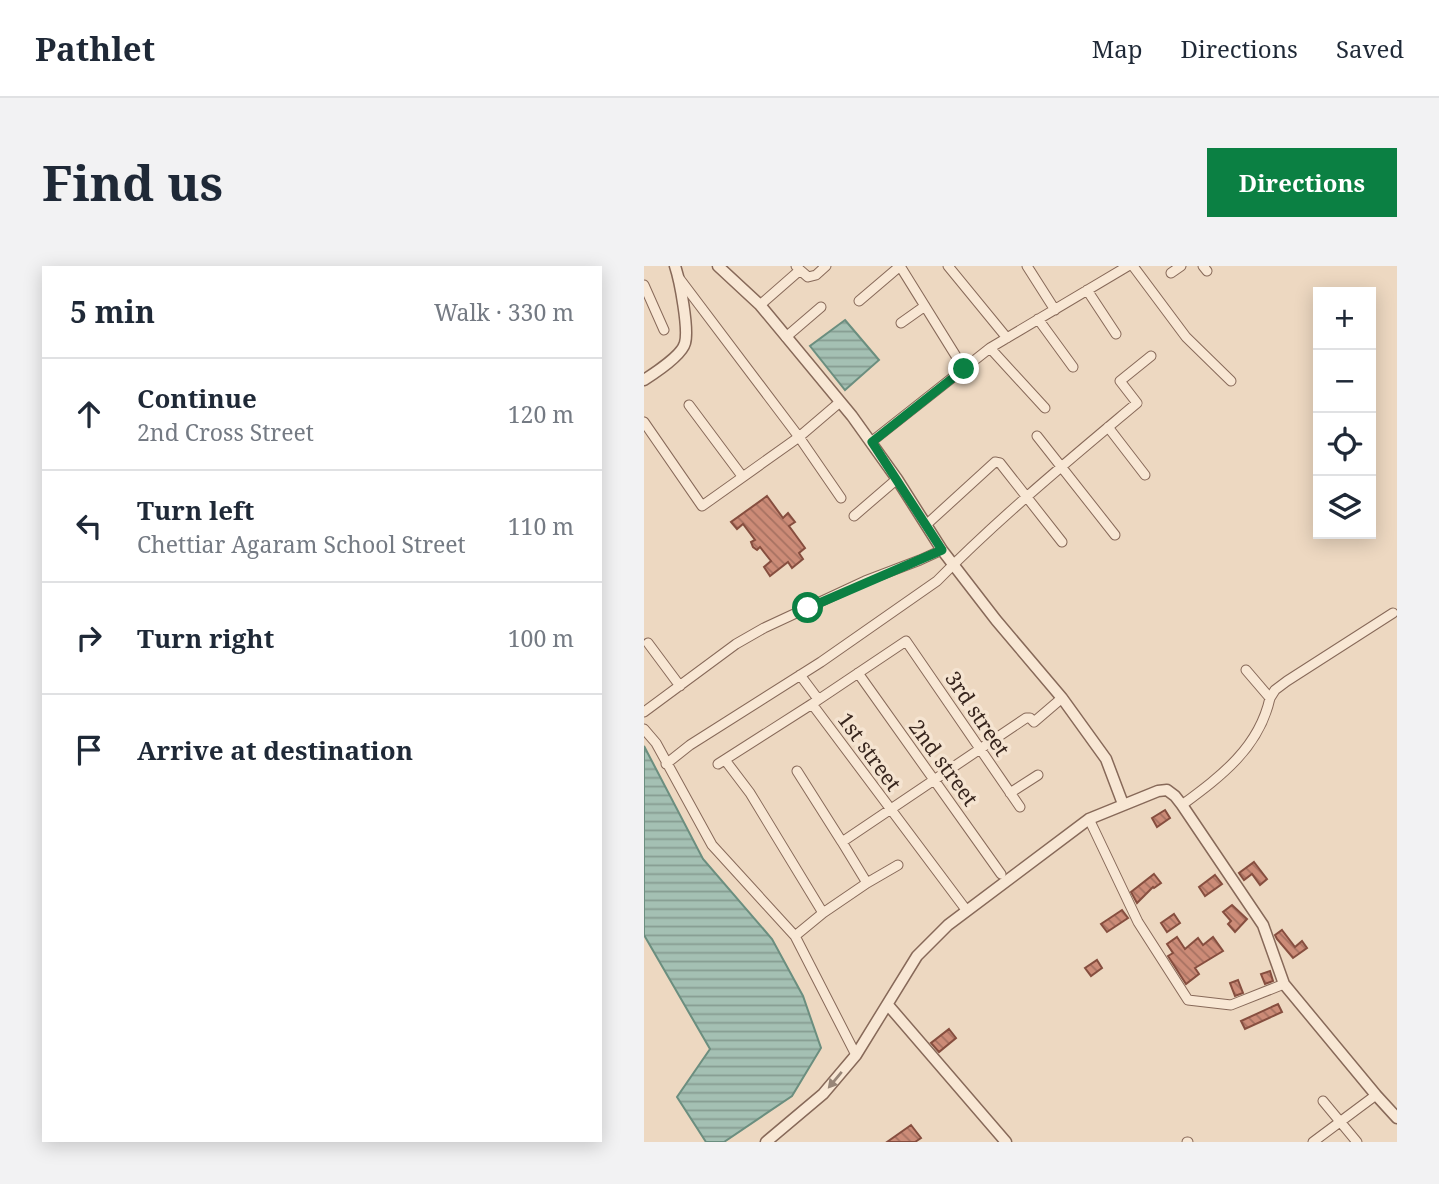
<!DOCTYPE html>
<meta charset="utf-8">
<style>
body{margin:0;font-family:"Noto Serif",serif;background:#f2f2f3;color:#1f2937}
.controls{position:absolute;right:21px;top:21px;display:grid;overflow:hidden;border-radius:0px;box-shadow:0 4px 18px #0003}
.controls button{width:63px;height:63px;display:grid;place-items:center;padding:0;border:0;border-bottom:2px solid #e0e1e3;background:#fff;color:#1f2937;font:35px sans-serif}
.stop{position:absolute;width:21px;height:21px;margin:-16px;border:5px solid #0b8043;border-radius:50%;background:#fff}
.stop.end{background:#0b8043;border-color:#fff;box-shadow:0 2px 7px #0008}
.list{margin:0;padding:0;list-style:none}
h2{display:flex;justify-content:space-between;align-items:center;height:91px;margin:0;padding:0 28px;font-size:30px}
h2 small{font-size:23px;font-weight:400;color:#747a83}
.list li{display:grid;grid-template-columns:46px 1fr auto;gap:21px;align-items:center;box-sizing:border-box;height:112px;padding:0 28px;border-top:2px solid #e0e1e3}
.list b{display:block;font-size:26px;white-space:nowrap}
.list p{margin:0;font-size:23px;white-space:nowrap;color:#747a83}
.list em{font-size:23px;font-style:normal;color:#747a83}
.icon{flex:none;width:38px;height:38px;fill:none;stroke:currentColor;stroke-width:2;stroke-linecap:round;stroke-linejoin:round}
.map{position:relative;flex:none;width:753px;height:876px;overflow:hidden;border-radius:0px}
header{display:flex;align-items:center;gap:42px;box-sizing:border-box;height:98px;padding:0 35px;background:#fff;border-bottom:2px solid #e0e1e3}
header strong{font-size:33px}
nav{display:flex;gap:38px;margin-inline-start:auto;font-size:24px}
.intro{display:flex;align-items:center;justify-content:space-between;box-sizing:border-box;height:168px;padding:0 42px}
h1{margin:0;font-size:49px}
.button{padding:18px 32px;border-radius:0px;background:#0b8043;color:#fff;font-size:24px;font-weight:700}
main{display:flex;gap:42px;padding:0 42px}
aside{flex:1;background:#fff;border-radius:0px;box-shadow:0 4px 18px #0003}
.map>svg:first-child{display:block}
</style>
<header>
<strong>Pathlet</strong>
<nav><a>Map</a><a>Directions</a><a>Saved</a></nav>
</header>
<div class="intro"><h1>Find us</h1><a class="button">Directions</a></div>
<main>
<aside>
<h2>5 min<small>Walk · 330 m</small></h2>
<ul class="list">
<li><svg class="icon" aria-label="ahead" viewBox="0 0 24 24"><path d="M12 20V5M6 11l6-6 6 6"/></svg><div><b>Continue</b><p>2nd Cross Street</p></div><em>120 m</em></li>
<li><svg class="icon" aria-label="left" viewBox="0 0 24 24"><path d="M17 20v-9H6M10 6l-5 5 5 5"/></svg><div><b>Turn left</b><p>Chettiar Agaram School Street</p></div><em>110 m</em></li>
<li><svg class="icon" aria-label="right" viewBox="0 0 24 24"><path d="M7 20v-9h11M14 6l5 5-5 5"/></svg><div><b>Turn right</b></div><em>100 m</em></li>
<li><svg class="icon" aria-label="arrive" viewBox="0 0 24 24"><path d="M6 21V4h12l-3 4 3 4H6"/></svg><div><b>Arrive at destination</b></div></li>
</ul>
</aside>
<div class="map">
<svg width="753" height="876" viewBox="0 0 753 876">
<defs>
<pattern id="water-rules" width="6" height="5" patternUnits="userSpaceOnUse" patternTransform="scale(1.75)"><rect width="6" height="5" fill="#a4c0b3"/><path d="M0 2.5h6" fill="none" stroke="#869c91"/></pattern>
<pattern id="building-back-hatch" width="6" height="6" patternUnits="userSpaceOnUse" patternTransform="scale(1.75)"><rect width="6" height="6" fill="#cc8b77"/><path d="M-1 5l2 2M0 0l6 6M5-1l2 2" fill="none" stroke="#a67161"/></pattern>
</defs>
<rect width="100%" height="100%" fill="#edd8c1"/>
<path fill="url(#water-rules)" stroke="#6b8e7f" stroke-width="2" d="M201 54 235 94 201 124 166 80Z
M0 480 59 593 128 673 159 730 177 782 148 830 80 876H62L33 831 66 783 0 669Z"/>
<path fill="url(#building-back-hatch)" stroke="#864e3f" stroke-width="2" d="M123 230 139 252 144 247 151 256 145 260 161 282 155 287 159 293 148 302 144 296 126 310 120 301 127 295 116 281 113 284 109 281 107 276 111 274 99 258 93 263 87 256Z
M521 544 526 552 513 561 508 552Z
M610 596 623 613 616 619 608 608 600 614 595 607Z
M510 608 517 617 510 622 509 621 493 637 487 626Z
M571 609 578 618 561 630 555 621Z
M588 639 603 653 591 666 584 658 587 655 579 646Z
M478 644 484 652 463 666 457 658Z
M530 648 536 657 523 666 517 657Z
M638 664 651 681 658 675 663 682 649 692 633 673 631 669Z
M533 671 541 683 554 672 559 679 569 671 579 685 551 702 555 708 542 718 524 690 529 687 523 678Z
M453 694 458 702 447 710 441 702Z
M626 705 629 715 621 718 617 708Z
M594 714 599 727 591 730 586 717Z
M634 738 638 746 601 763 597 755Z
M305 763 312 772 295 786 287 777Z
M267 859 277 872 271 876H243Z"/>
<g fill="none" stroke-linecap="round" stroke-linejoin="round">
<g stroke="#876959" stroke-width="11">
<path id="minor" d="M256 0 320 103
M304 0 363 72
M383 0 411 44
M489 0 542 71 587 115
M559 0 563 5
M156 4 164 11 172 9 182 0
M527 7 537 0
M35 12 155 171 197 232
M0 19 20 64
M443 24 472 68
M215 35 256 0
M116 39 156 4 152 0
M394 53 429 101
M257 57 281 40
M142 71 177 41
M346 82 401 142
M45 139 98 210
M0 156 58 240 155 171 196 136
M464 161 501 209
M393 170 471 269
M227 176 346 82 484 0
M210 250 253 213
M282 259 351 196 356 197 418 276
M4 377 36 420
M214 407 357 608
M156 409 174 433
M626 432 631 424 643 415 749 347
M0 446 92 378 120 362 221 315 276 294 298 284
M0 463 12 477 68 579 151 670 212 789
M81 494 106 527 179 647
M22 498 46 479 177 396 293 315C356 251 424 195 493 137L476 115 507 90
M74 498 168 438
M153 505 198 576
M366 527 394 509
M538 539C577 510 615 482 626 432L602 404
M445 553 494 656 544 734 587 739 640 718
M223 617 254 599
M323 645 168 438 262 375 376 541
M151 670 179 647 223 617 198 576 382 452H386L390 456 418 432
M679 835 713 876
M543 876H544
M669 876 732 829"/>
</g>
<g stroke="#876959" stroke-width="13">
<path id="tertiary" d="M74 0 116 39 208 150 253 213 298 284 352 354 418 432 462 493 479 538
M0 114C11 107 38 89 41 77 45 63 36 15 31 0
M244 739 362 876
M122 876 179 828 212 789 273 690 304 659 445 553 514 525 523 524 531 530 538 539 619 659 640 718 732 829 753 852"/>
</g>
<use href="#minor" stroke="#f8e7d4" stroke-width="9"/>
<use href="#tertiary" stroke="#f8e7d4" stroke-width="10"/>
</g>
<defs><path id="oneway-solid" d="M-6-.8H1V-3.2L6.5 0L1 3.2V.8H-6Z" transform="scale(1.75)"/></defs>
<use fill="#988678" href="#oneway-solid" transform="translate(191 814) rotate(130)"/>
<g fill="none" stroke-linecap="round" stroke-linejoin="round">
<path stroke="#0b8043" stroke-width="9" d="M164 342 298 284 228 176 320 103"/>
</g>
<g text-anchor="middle" stroke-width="7" stroke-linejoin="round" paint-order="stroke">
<g font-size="21" fill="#37251d" stroke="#f5e4d1">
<text transform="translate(333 448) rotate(56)" y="7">3rd street</text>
<text transform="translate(225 486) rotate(54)" y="7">1st street</text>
<text transform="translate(299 497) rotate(54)" y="7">2nd street</text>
</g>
</g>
</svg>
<div class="controls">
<button>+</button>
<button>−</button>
<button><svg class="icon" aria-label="locate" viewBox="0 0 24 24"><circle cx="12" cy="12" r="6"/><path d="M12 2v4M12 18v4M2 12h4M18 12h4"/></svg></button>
<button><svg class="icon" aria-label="layers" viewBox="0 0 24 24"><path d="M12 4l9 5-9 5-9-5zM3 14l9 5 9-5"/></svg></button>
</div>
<div class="stop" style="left:164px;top:342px"></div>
<div class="stop end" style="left:320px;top:103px"></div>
</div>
</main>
